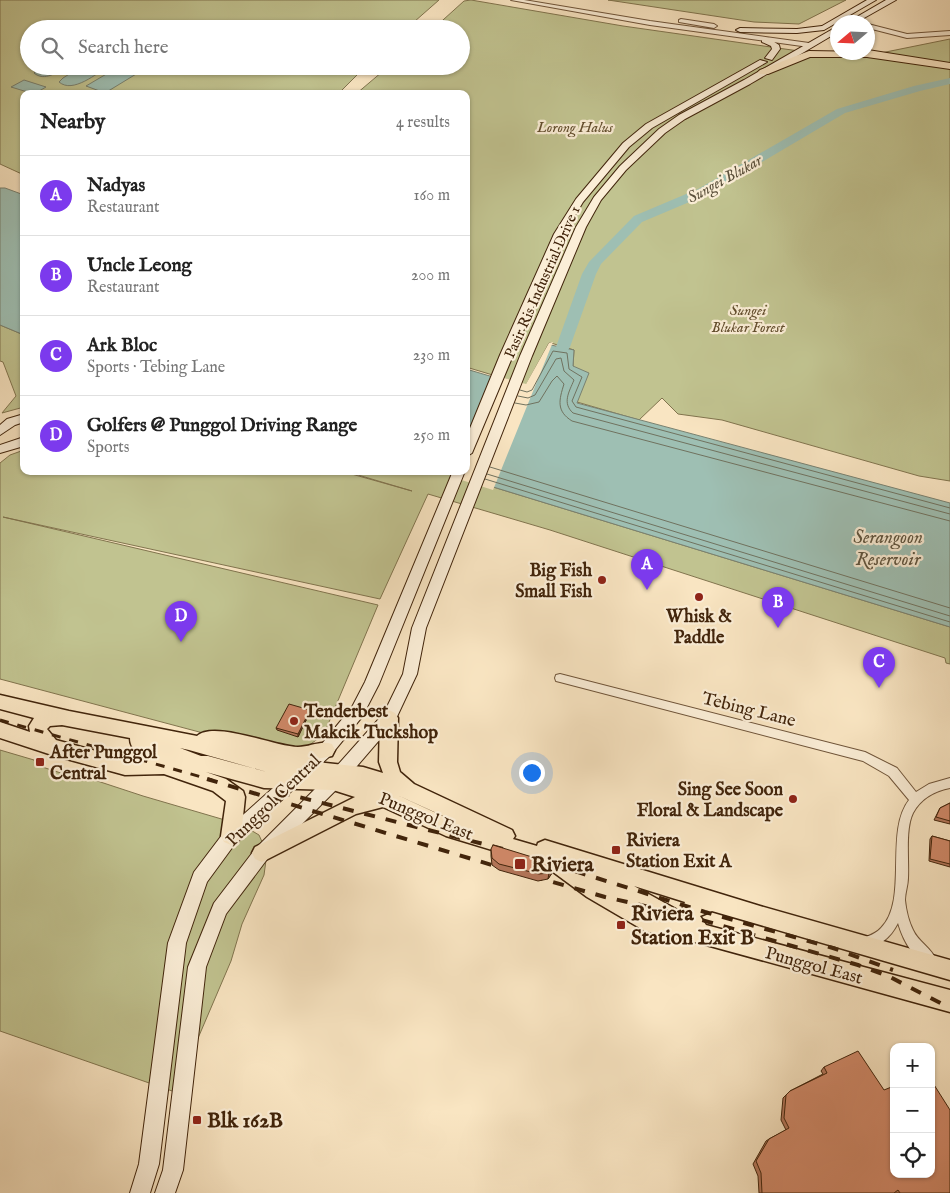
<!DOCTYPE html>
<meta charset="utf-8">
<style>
body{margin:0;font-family:"IM FELL English",serif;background:#f2f2f2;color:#222}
.controls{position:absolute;right:15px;bottom:15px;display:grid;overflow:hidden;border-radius:10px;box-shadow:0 1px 4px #0004}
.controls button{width:45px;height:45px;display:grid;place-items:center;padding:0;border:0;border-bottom:1px solid #e0e0e0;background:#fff;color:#222;font:25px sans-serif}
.compass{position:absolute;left:830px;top:15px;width:45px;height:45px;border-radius:50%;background:#fff;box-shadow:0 1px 4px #0004;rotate:251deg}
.you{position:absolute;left:531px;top:772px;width:18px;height:18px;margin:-12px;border:4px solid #fff;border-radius:50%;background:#1a73e8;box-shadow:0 0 0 8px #1a73e833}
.badge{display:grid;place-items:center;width:32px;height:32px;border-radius:50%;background:#7c3aed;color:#fff;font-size:16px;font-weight:700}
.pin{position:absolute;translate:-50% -41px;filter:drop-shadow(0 1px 2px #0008)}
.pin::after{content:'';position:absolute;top:26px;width:18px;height:15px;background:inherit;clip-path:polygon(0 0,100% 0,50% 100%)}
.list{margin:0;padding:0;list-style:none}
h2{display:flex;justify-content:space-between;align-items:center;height:65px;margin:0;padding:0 20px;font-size:21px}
h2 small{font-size:16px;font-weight:400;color:#767676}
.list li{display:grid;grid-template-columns:32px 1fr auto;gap:15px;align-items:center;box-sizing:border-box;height:80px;padding:0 20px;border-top:1px solid #e0e0e0}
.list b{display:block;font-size:19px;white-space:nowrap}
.list p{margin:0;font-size:16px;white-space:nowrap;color:#767676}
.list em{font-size:16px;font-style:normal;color:#767676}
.icon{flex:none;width:28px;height:28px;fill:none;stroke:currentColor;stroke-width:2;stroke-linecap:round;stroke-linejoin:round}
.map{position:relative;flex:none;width:950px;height:1193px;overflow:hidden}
.search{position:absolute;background:#fff;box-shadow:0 1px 4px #0004;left:20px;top:20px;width:450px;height:55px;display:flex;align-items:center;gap:12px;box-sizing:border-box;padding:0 18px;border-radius:28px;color:#767676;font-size:19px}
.panel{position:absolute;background:#fff;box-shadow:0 1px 4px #0004;left:20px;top:90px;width:450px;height:385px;border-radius:10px}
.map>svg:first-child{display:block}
</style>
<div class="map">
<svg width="950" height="1193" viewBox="0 0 950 1193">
<rect width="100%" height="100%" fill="#f9e5c2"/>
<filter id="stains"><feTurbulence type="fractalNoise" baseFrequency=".004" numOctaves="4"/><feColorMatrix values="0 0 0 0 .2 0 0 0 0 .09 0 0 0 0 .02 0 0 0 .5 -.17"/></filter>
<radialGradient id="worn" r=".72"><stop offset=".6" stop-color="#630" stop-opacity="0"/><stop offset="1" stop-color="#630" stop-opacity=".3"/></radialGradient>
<path fill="#c1c390" stroke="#81744e" d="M0 0H439L406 29H29V66H366L338 94H24V175L0 164Z
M471 0 623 26 827 55 861 57 950 39V481L919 476 722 420 678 414 662 398 639 420 577 402 573 366 574 350 551 343H549L526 385 466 367V94H356L389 66H461V29H433L464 1Z
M608 0H846L799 24 754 22Z
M0 325 24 335V407L2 413 16 396 3 362 0 361Z
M24 450V471H331L348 473 412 491 348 472 338 471H441L950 627V664L946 663 945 658 550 530 428 494 380 599 3 517 378 605 324 734 303 750 282 754 0 679V463L10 455Z
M0 750 34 760 36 765 64 774 70 772 143 796 242 825 259 835 267 853 264 875 242 924 231 961 175 1092 0 1031Z"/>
<path fill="#9ebfb3" stroke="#798170" d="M41 66H68C58 72 44 82 34 73Z
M82 66H109C97 73 73 94 59 82L63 78Z
M120 66 146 68 105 93 86 86Z
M24 80 46 87 34 94 11 87Z
M0 188H5L24 195V335L0 325Z
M551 345 574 350 573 366 589 373 577 403 950 503V627L441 471H466V369L527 387Z"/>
<path fill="#f9e5c2" d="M553 342 493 490 452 477 455 471H466V443L494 375 526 384 549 343Z"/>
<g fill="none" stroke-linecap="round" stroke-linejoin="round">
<path stroke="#70725f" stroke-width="1" d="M520 390 527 392 532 390 553 351 567 353 569 369 582 377 572 401 576 407 950 508
M518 396 528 398 535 395 556 359 561 358 564 371 574 380C569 392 562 403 573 413L950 514
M515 403 526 405 539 402 552 381 557 376 564 384C559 400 556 411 572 421L950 521
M490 467 950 608
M487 474 950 616
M485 479 950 622"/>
<path fill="#9ebfb3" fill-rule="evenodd" d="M950 78V84L920 91 845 113 706 195 642 222 601 264 596 274 570 347 568 350H558L556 347 582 274 589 262 634 216 698 189 837 109 914 86Z"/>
<g stroke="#6f5439" stroke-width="2">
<path id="street" d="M511 0H524L650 21 809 43 812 45 809 47 650 25Z
M681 19 714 24 717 26 714 28 679 22V20Z
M854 20 857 21 858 22H852Z
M868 24 907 34 950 31V35L907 38 868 28Z
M560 674 865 752 897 768 916 792 929 784 950 778V788C935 791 921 798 913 813 905 829 909 859 908 878 908 885 905 893 905 900 906 910 909 922 913 930 918 942 932 948 936 960L935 965 930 966C913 959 903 940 898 923 889 940 882 943 865 949L861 947 859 943 861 939C868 936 876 934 881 928 909 900 884 832 909 800L889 776 863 761 560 682 556 681 555 678 556 675Z"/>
</g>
<g stroke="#41240b" stroke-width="2">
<path id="secondary" d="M867 0H876L824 30 797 33 740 32 736 30 740 28 797 29 822 26Z
M886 0H896L857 22H848Z
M838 26V32L750 84 685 119 665 133 626 170 601 200 586 227 532 356 426 628 417 674 394 723 339 787 268 858 226 914 206 967 183 1170 175 1193H155L163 1170 188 967 214 903 256 848 327 777 384 713 403 674 412 628 520 356 576 227 594 197 620 166 659 129 679 115 744 80Z
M762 38H768L779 45 780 49 772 60 765 58 772 49 771 46 762 42Z
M760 60 767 62 652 128 629 147 583 202 564 234 472 453 466 457V438L500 355 554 234 576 199 623 143 646 124Z
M24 414V422L15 425 0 435V425L7 419Z
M24 437V446L0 453V445Z
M453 471H465L379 684 362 717 331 755 237 841 207 882 186 943 159 1164 150 1193H130L139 1164 168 943 194 872 225 831 321 745 352 707 365 682Z"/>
</g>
<g stroke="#41240b" stroke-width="3">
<path id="primary" d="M0 695 69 711 197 736C214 720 276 747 298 747 310 747 321 740 332 744L335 750 332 756 307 761 363 767 383 773 379 762 380 718 383 713 389 710 395 713 398 718 397 762 400 772 414 784 512 830 515 836 513 839 537 846 538 843 545 840 760 906 950 960V980L712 911 700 916 706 925 950 990V1012L699 943 645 931 587 897 545 866 446 836 383 807 356 814 262 862 255 859 252 853 255 847 355 797 333 790 264 788 206 772 226 779 243 791 245 797 241 836 238 842 231 845 224 842 221 836 226 801 213 791 164 774 125 775 52 755 0 738V722L30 732 29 726 34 718 0 709ZM62 725 130 738C130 753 145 755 157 758L125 759 56 740 47 729 50 726ZM180 748 189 750 267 772 208 756H201ZM395 794 452 820 449 819ZM634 886 685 902 681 912Z"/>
</g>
<g stroke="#41240b" stroke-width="2">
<path id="highway" d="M868 50 950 63V69L867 57H810L768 74H760L758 72 760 70 809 51 868 52Z"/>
</g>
<use href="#street" fill="#fbeed7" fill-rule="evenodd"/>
<use href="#secondary" fill="#fbeed7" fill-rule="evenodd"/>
<use href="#primary" fill="#f9e5c2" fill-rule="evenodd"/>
<use href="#highway" fill="#f9e5c2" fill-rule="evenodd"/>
<path stroke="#41240b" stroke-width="3" stroke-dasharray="9 9" stroke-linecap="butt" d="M0 720 212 780"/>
<path stroke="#41240b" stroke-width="4" stroke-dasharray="11 11" stroke-linecap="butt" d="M207 779 505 869
M279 792 507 850
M533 858 705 912 833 948 893 970
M532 876 605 897 681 914 858 965 888 976 950 1008"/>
</g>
<path fill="#b4765a" stroke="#41240b" d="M310 710V712L298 737 277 730 276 728Z
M950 803V824L934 820 940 808Z
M932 836 950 841V867L929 861 930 839Z
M491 849 552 873 548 879 538 881 499 870 492 865 491 856Z
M824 1067 950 1193H759L758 1176 753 1164 766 1141 769 1139 786 1130 781 1120 783 1098 790 1091 823 1074 821 1071Z"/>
<path fill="#92604a" stroke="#41240b" d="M310 710V712L298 737V734Z
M553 867 552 873 548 879 549 873Z"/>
<path fill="#d18969" stroke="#41240b" d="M289 704 310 710 298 734 276 728Z
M950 803V821L936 817 940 808Z
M932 836 950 841V864L930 859Z
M493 845 545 861 553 867 549 873 539 874 499 864 492 858 491 849Z
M858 1051 884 1090 894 1086V1174H931V1080L950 1110V1193H900L898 1190 894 1193H762L761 1173 756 1161 769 1139 789 1128 784 1118 786 1095 790 1091 827 1073 824 1067Z"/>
<g fill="#8f2418" stroke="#fbeed7" stroke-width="2">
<circle cx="602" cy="580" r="5"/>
<circle cx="699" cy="597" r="5"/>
<circle cx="294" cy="721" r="5"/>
<rect x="35" y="757" width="10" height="10" rx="2.5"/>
<circle cx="793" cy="799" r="5"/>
<rect x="611" y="845" width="10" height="10" rx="2.5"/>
<rect x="514" y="858" width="12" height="12" rx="2.5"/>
<rect x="616" y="920" width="10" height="10" rx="2.5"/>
<rect x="192" y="1115" width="10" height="10" rx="2.5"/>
</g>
<g text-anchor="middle" stroke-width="4.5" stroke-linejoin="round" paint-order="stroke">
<g font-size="15" font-style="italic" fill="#614c2c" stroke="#fbeed7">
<text x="575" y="132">Lorong Halus</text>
<text x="748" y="315">Sungei<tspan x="748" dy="17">Blukar Forest</tspan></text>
</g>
<g font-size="15" fill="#41240b" stroke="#fbeed7">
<text transform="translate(542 282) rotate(-66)" y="5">Pasir Ris Industrial Drive 1</text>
</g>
<g font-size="16" font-style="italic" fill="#5d523d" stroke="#fbeed7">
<text transform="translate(724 178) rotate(-29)" y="6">Sungei Blukar</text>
</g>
<g font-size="18" font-weight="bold" fill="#41240b" stroke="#fbeed7" text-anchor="start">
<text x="592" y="576" text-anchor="end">Big Fish<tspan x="592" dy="21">Small Fish</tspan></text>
<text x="699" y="622" text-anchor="middle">Whisk &amp;<tspan x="699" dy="21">Paddle</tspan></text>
<text x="304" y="717">Tenderbest<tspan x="304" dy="21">Makcik Tuckshop</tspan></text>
<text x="50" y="758">After Punggol<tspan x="50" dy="21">Central</tspan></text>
<text x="783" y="795" text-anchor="end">Sing See Soon<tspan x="783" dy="21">Floral &amp; Landscape</tspan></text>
<text x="626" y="846">Riviera<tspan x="626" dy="21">Station Exit A</tspan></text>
</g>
<g font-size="18" fill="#41240b" stroke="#fbeed7">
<text transform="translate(749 709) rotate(14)" y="6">Tebing Lane</text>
<text transform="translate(273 800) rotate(-44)" y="6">Punggol Central</text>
<text transform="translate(426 816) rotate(22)" y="6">Punggol East</text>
<text transform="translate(814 965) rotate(15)" y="6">Punggol East</text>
</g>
<g font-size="19" font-style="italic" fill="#5d523d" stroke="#fbeed7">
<text x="888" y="543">Serangoon<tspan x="888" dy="22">Reservoir</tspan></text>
</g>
<g font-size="21" font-weight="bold" fill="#41240b" stroke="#fbeed7" text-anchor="start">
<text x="531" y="871">Riviera</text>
<text x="631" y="920">Riviera<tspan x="631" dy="24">Station Exit B</tspan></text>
<text x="207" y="1127">Blk 162B</text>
</g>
</g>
<rect width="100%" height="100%" filter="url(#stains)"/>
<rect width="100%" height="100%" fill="url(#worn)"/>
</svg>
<div class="controls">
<button>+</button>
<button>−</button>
<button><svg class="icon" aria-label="locate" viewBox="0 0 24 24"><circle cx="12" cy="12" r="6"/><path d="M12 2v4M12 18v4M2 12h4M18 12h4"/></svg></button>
</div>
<svg class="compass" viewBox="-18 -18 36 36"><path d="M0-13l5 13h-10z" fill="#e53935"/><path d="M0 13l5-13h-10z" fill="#767676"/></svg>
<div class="you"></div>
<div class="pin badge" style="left:647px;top:590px">A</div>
<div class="pin badge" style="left:778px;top:628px">B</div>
<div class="pin badge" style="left:879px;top:688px">C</div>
<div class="pin badge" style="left:181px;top:642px">D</div>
<div class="search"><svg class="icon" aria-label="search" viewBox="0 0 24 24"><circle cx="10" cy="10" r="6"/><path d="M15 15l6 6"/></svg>Search here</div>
<section class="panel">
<h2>Nearby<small>4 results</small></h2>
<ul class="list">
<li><span class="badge">A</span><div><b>Nadyas</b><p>Restaurant</p></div><em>160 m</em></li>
<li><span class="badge">B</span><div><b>Uncle Leong</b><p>Restaurant</p></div><em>200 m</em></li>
<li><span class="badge">C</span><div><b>Ark Bloc</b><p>Sports · Tebing Lane</p></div><em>230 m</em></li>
<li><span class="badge">D</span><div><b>Golfers @ Punggol Driving Range</b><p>Sports</p></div><em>250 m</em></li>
</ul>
</section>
</div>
